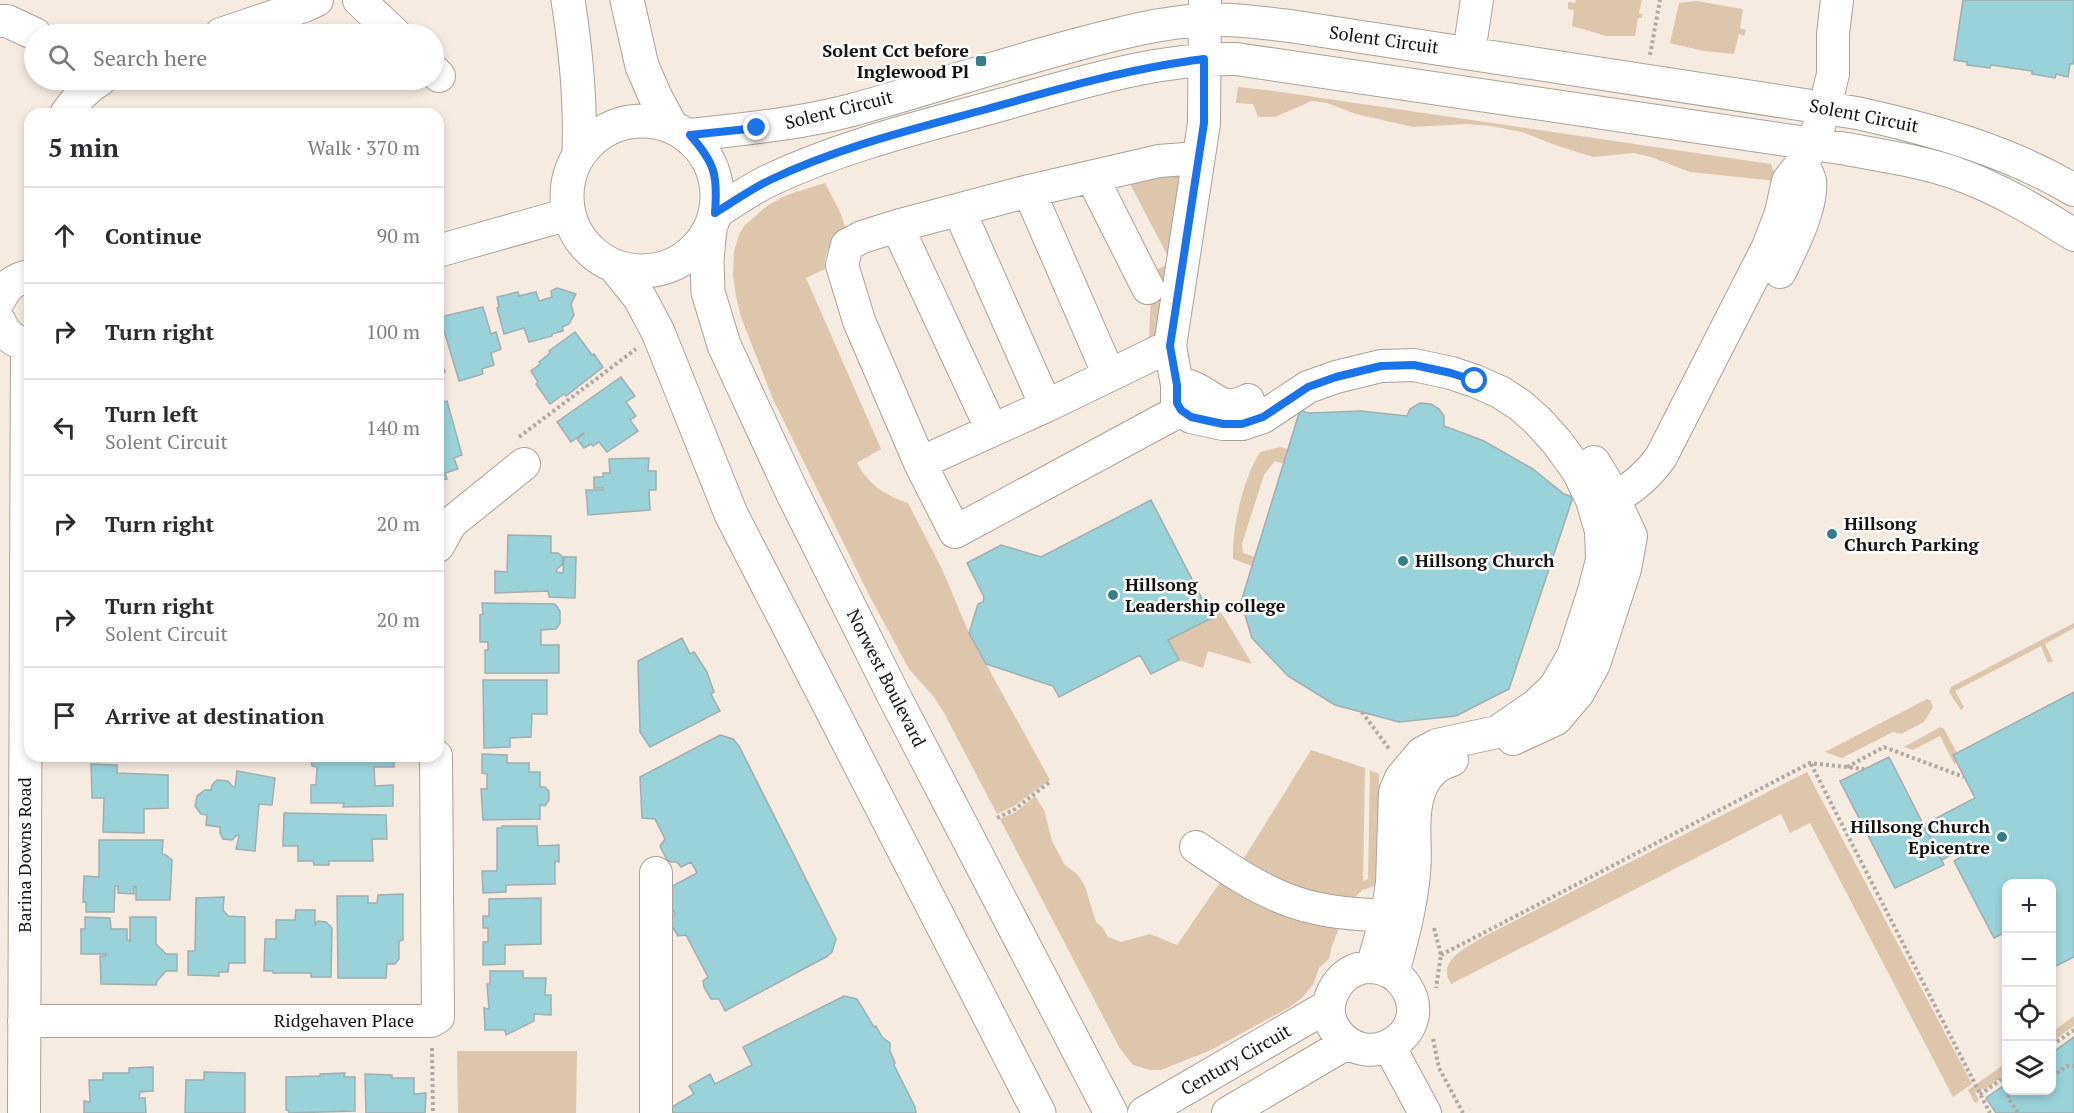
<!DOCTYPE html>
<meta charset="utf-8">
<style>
body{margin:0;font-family:"PT Serif",serif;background:#f2f2f3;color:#2b2b33}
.controls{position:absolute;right:18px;bottom:18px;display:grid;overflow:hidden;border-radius:12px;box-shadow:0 3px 9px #0003}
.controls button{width:54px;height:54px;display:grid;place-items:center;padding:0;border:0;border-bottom:2px solid #e1e1e2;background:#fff;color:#2b2b33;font:30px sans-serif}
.stop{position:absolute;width:18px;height:18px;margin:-14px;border:4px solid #1a73e8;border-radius:50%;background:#fff}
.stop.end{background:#1a73e8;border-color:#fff;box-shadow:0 2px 6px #0008}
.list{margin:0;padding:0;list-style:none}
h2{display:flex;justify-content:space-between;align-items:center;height:78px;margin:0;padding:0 24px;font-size:26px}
h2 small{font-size:20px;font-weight:400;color:#7c7c81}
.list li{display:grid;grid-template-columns:39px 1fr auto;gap:18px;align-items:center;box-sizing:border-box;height:96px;padding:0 24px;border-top:2px solid #e1e1e2}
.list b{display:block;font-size:22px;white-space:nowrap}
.list p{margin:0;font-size:20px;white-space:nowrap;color:#7c7c81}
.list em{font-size:20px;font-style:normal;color:#7c7c81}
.icon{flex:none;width:33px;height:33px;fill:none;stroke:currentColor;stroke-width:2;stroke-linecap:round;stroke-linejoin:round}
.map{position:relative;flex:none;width:2074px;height:1113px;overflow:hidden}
.search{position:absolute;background:#fff;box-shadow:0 3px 9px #0003;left:24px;top:24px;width:420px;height:66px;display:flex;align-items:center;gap:15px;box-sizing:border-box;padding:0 21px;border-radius:33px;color:#7c7c81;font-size:22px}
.panel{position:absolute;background:#fff;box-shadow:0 3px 9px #0003;left:24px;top:108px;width:420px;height:654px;border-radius:18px}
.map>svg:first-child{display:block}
</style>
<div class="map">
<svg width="2074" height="1113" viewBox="0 0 2074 1113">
<rect width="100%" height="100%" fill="#f5ebe1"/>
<path fill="#dec6ad" d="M1576 0H1642L1639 13 1642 14V18H1638L1635 36H1606L1572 26 1574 10 1568 9V2L1575 3Z
M1697 1 1743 9 1740 28 1746 30 1744 36 1739 34 1734 54 1703 51 1670 43 1679 3Z
M1238 87 1274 91 1771 164 1777 181 1690 172 1651 157 1634 153 1593 157 1555 145 1522 132 1491 126 1467 124 1413 127 1356 114 1327 103 1312 101 1275 117H1258L1253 104 1236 103Z
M1186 169 1167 321 1160 334 1149 340 1151 293 1161 287 1153 272 1171 262 1129 182 1155 174 1178 173Z
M825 183 841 214 847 234C832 242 823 251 825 269L806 278 881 449 857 463C869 485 885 495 908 503L942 569 969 633 1050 780 1014 806 997 814 943 711 934 697 909 669 869 595 773 399 741 317 736 296 733 275 734 251 739 235 744 226 767 206 787 195Z
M1280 447 1288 449 1284 464 1275 461 1264 475 1242 544 1243 553 1255 557 1252 566 1233 559C1232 526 1243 480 1260 452Z
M1221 612 1252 664 1208 651 1203 668 1179 660 1168 640Z
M2074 623V628L2045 644 2053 661 2048 663 2041 646 1955 691 1964 707 1961 710 1949 692 1951 687Z
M1927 699 1930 700 1933 707 1924 722 1901 734 1893 732 1842 758 1825 752Z
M1940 727 1944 729 1957 753V763L1954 764 1940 736 1913 750 1904 747Z
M1311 750 1365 768 1363 881 1368 879 1370 770 1379 774 1377 885 1363 890 1351 900 1295 888 1241 863Z
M1807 772 1972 1084 1953 1097 1810 823 1790 833 1781 814 1451 984C1436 961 1466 948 1483 937Z
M1035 796 1044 810 1052 841 1065 865 1077 874 1085 886 1096 922 1103 928 1108 937 1121 942 1150 934 1177 945 1223 878 1341 923 1332 946 1329 959 1319 968 1314 983 1303 997 1290 1007 1211 1050 1161 1070H1150L1133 1065 1119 1047 1000 819 1016 812Z
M2074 1016V1026L2052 1042V1032Z
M457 1051H577L576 1113H458Z
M2006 1063V1074L1987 1088 1975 1092 1979 1100 1975 1103 1968 1090Z"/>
<path fill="#9ad2da" stroke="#9faeb0" stroke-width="1.5" d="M1963 0H2074V57L2073 64H2070L2068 77 2056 74 2055 78 2032 74V71L1991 65 1990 68 1967 65V62L1954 60Z
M557 288 576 294 571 304 574 315 569 324 562 327 563 331 552 334V336L529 342 524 328 504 334 497 308 499 307 497 297 518 292 519 296 536 292 539 301 552 297 551 291Z
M483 307 491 334 496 332 501 349 491 353 494 365 482 369 483 374 459 381 440 317Z
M575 332 592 355 594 354 603 367 566 396 564 394 550 404 536 384 538 382 531 371 540 364 539 362 550 353 549 351Z
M438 348 445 372 438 375Z
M621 377 635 396 626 402 636 416 630 420 638 431 607 452 599 442 593 446 591 444 584 448 577 439 584 434 583 433 571 442 557 422Z
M447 401 462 455 454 458 458 469 445 473 447 479 438 481V404Z
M1420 403 1431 404 1439 409 1444 416V426L1484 441 1533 469 1564 494 1573 497 1509 689 1456 716 1399 722 1335 705 1288 676 1252 638 1241 602 1300 410 1308 413 1361 411 1407 416 1410 409Z
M649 458 648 471H656V490H649L650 510 588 515 586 490H603V488H594V477H603V473H610L609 459Z
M1151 500 1212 618 1168 640 1179 660 1151 674 1140 655 1059 697 1053 686 986 664 969 633 978 604 983 602 984 597 967 563 1001 545 1041 557Z
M508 535 551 536V553H558L563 557 562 565 557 569 556 572 563 573 564 557H576L575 598 549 597 548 591 495 593V571L507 572Z
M482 603 555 604 560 611V623L556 629 541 630V645H559V673H485V650H488V642H480V615L483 614Z
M682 638 690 654 694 652 707 672 714 692 711 694 720 711 650 747 640 732 638 661Z
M483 680H547V714H532L531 737 510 738V747L484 748Z
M2074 692V957L2052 968V884H2006V932L1994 938 1954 861 1964 855 1961 850 1942 860 1923 825 1975 798 1953 755Z
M720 735 733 739 739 746 836 939 832 952 826 957 725 1011 719 999H711L704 987 703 981 708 977 686 935 678 936 670 923 671 917 675 914 663 891 697 873 691 862 681 867 677 862H671L667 860 660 846 665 839 655 819 642 818 640 777Z
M482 754 507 755V763H529V772H540V787H545L549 791V800L545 806 540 805V819L483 820 481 789H487V774L482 773Z
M86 756H147V757L86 758Z
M311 756H394V767H374L375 786 393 785V806L343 807 344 803H311V785H316L317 767 312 766Z
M1889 757 1944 865 1895 888 1840 781Z
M91 764 117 765V773L168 775V808L144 809V833L103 832 104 798H92Z
M237 771 275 778 272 805 259 804 255 851 236 849 239 836 237 835 232 840 223 839 220 833V827L206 825 207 815 201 814 195 806 197 796 205 790H211L212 785 217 780 228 781 233 787H235Z
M284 813 386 815 387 839H372L373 861H329V865H314L313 861H298V846H283Z
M502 826H537L538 846 559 845V862L555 861V884L506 885V892L483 893 482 871H497V828H502Z
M99 840H163L162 854 166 855 172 860 170 900H136V887L134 886V894L118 893V886H115L114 912H86V902H83L84 876 99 877Z
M403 894V940L399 941V959L395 964H387L386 978H338L337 896H368V903H377L378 895Z
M224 897 223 910 228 916 245 917V963H229L228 972H219V976L188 975V951H195L196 898Z
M541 898V944L505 945V964L483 965V942H488V928H483V916H489V899Z
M296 910H315V924L318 921 326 922 332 928 331 977H311V973H273V971H264L265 939H276V920H295Z
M85 917 110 918 111 929H127V940L130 941V917H156V944L166 954H177V971H166L157 981 156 985 101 984 100 956H105L106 954H81V929H85Z
M490 971H523V978H546L545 995H551V1015L534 1014V1021L506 1035 505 1030H485L484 1008 489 1009 487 984H490Z
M844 996 857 999 874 1027 876 1026 882 1037 890 1043V1051L895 1063 894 1065 915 1107 916 1113H673L670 1108 694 1094 689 1086 710 1074 715 1084 752 1065 743 1047Z
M2074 1037V1113H1996L1986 1098 2006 1084V1090H2052V1053Z
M153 1067V1091L140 1092 139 1098H145L146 1113H84V1101L90 1102 89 1080H103V1073H129V1068Z
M204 1072 245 1073V1113H185L186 1080H204Z
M345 1073 344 1077H355V1111L289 1113 288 1110H286V1077L320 1076V1074Z
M365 1074 392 1075V1078H414V1094L426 1093 425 1113H366Z"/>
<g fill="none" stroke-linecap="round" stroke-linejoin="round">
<g stroke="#aaa198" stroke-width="34">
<path id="minor" d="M359 0 395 34
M1205 0 1204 123 1170 346 1177 385V403L1181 410 1191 417 1223 424H1242L1263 417 1308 387 1336 377 1381 366 1414 365 1451 373 1475 381 1500 392 1520 405 1538 421 1557 442 1578 471 1592 500 1601 531 1602 560 1594 591 1573 656 1555 687 1535 706 1497 732 1437 745 1422 753 1401 778 1395 792 1392 883 1387 916 1372 967
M0 21H7L35 34
M221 34 304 6 317 0
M1469 52 1477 0
M434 71 439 76
M66 114C75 101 87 87 100 80
M690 135C744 129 799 124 852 110 928 89 1003 64 1079 44 1120 33 1162 22 1204 20 1233 18 1262 23 1290 26L1857 113C1933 130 2006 150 2074 190
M1092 177 1148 288
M1029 191 1109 375
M959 210 1046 406
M715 213C733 202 751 189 770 180 844 145 925 126 1004 104 1079 83 1157 58 1236 59L1847 149C1883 156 1921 161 1955 173 1998 188 2036 211 2074 235
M897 226 992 430
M438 251 569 214
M1780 272C1791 249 1813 207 1810 181 1809 175 1804 168 1802 163
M0 299C6 286 15 278 30 276
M0 322C5 336 16 343 30 345
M1177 385C1182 386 1187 385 1192 387 1214 396 1221 414 1248 400
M1181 410 955 532 920 463 859 321 842 265 847 245 862 237 897 226 1029 191 1159 161 1198 158
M920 463 1046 406 1170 346
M1614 498C1634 488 1648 475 1661 457L1768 247 1781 213 1788 181 1802 163 1813 145 1825 107 1833 74V34L1837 0
M438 546 451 523 524 464
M1513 739 1556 719 1578 693 1594 664 1625 569 1631 536 1606 482 1594 462
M1196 847C1224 866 1251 885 1283 898 1316 912 1352 914 1387 916
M1372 967C1387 968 1398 974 1406 987 1436 1034 1364 1077 1334 1028 1321 1007 1334 977 1358 969 1362 967 1368 967 1372 967Z
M1393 973C1402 940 1411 907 1414 873 1417 846 1410 816 1420 790 1426 774 1437 764 1452 760
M24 1021H431L438 1017 436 756
M1389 1046 1425 1113
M24 1113 27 346
M656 1113V873
M1144 1113 1328 1006
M1228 1113 1347 1043"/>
</g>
<g stroke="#aaa198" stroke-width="35">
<path id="major" d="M568 0C576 51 581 101 579 152
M627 0 642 66 655 96 670 124
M567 196a75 75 0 1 1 150 0a75 75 0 1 1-150 0Z
M710 228 707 260 708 292 724 345 792 492 895 698 1111 1113
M615 267 640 298 658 332 731 514 1039 1113"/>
</g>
<path stroke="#b0a9a1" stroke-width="4" stroke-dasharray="3 3" stroke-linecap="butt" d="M1650 55 1660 0
M519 437 636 349
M1362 712 1390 750
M1811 764 1990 1113
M1847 767 1884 747 1964 777
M997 818 1015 809 1051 781
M1434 928 1441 955 1436 988
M1441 955 1810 763 1864 769
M1433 1039 1439 1068 1463 1113
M2052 1045 2074 1030
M432 1048 433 1113
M2052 1077 2067 1066H2074
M2012 1090 2009 1093 2008 1098 2018 1113
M1980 1095 2006 1076"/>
<use href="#minor" stroke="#fff" stroke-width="32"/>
<use href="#major" stroke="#fff" stroke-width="33"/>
</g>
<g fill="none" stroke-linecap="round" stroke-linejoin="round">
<path stroke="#1a73e8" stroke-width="8" d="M757 128 690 135C715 163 718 175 715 213 733 202 751 189 770 180 839 147 914 129 987 109 1058 89 1131 68 1204 59V123L1170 346 1177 385V403L1181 410 1191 417 1223 424H1242L1263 417 1308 387 1336 377 1381 366 1414 365 1451 373 1475 381"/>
</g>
<g fill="#367e87" stroke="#fff" stroke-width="2">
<rect x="975" y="55" width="12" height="12" rx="3"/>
<circle cx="1832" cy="534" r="6"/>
<circle cx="1403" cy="561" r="6"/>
<circle cx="1113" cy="595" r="6"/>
<circle cx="2002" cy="837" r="6"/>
</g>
<g text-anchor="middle" stroke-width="5" stroke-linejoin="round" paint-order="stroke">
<g font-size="18" fill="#15120f" stroke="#fff">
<text transform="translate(1384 40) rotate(8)" y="6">Solent Circuit</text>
<text transform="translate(839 110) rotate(-14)" y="6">Solent Circuit</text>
<text transform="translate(1864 116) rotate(11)" y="6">Solent Circuit</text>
<text transform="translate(886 678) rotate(63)" y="6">Norwest Boulevard</text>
<text transform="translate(25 855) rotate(-90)" y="6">Barina Downs Road</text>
<text x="344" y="1027">Ridgehaven Place</text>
<text transform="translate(1236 1060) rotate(-30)" y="6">Century Circuit</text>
</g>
<g font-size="18" font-weight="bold" fill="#15120f" stroke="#fff" text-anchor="start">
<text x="969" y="57" text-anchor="end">Solent Cct before<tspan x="969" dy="21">Inglewood Pl</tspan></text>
<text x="1844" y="530">Hillsong<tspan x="1844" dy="21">Church Parking</tspan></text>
<text x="1415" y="567">Hillsong Church</text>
<text x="1125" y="591">Hillsong<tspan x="1125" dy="21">Leadership college</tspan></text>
<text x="1990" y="833" text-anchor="end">Hillsong Church<tspan x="1990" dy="21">Epicentre</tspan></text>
</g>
</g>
</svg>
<div class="controls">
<button>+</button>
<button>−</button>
<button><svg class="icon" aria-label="locate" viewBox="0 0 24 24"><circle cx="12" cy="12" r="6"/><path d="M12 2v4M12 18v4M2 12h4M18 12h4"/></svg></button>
<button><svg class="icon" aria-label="layers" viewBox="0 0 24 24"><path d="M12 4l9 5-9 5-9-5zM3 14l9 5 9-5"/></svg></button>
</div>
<div class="stop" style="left:1475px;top:381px"></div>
<div class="stop end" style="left:757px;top:128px"></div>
<div class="search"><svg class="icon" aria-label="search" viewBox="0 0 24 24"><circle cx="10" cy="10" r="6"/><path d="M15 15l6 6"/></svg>Search here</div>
<section class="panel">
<h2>5 min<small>Walk · 370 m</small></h2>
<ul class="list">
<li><svg class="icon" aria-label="ahead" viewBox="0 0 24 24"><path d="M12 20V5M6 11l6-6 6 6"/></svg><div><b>Continue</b></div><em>90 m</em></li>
<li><svg class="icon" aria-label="right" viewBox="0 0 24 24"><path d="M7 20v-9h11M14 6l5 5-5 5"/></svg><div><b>Turn right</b></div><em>100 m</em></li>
<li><svg class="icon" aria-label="left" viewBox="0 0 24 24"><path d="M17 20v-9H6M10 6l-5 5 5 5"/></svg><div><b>Turn left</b><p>Solent Circuit</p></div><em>140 m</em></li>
<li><svg class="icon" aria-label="right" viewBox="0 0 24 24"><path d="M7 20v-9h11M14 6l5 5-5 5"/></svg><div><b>Turn right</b></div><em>20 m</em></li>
<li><svg class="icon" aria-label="right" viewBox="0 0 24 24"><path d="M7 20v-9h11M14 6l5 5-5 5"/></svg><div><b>Turn right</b><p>Solent Circuit</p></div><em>20 m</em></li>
<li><svg class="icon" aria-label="arrive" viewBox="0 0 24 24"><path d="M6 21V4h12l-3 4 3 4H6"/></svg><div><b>Arrive at destination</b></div></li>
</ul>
</section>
</div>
